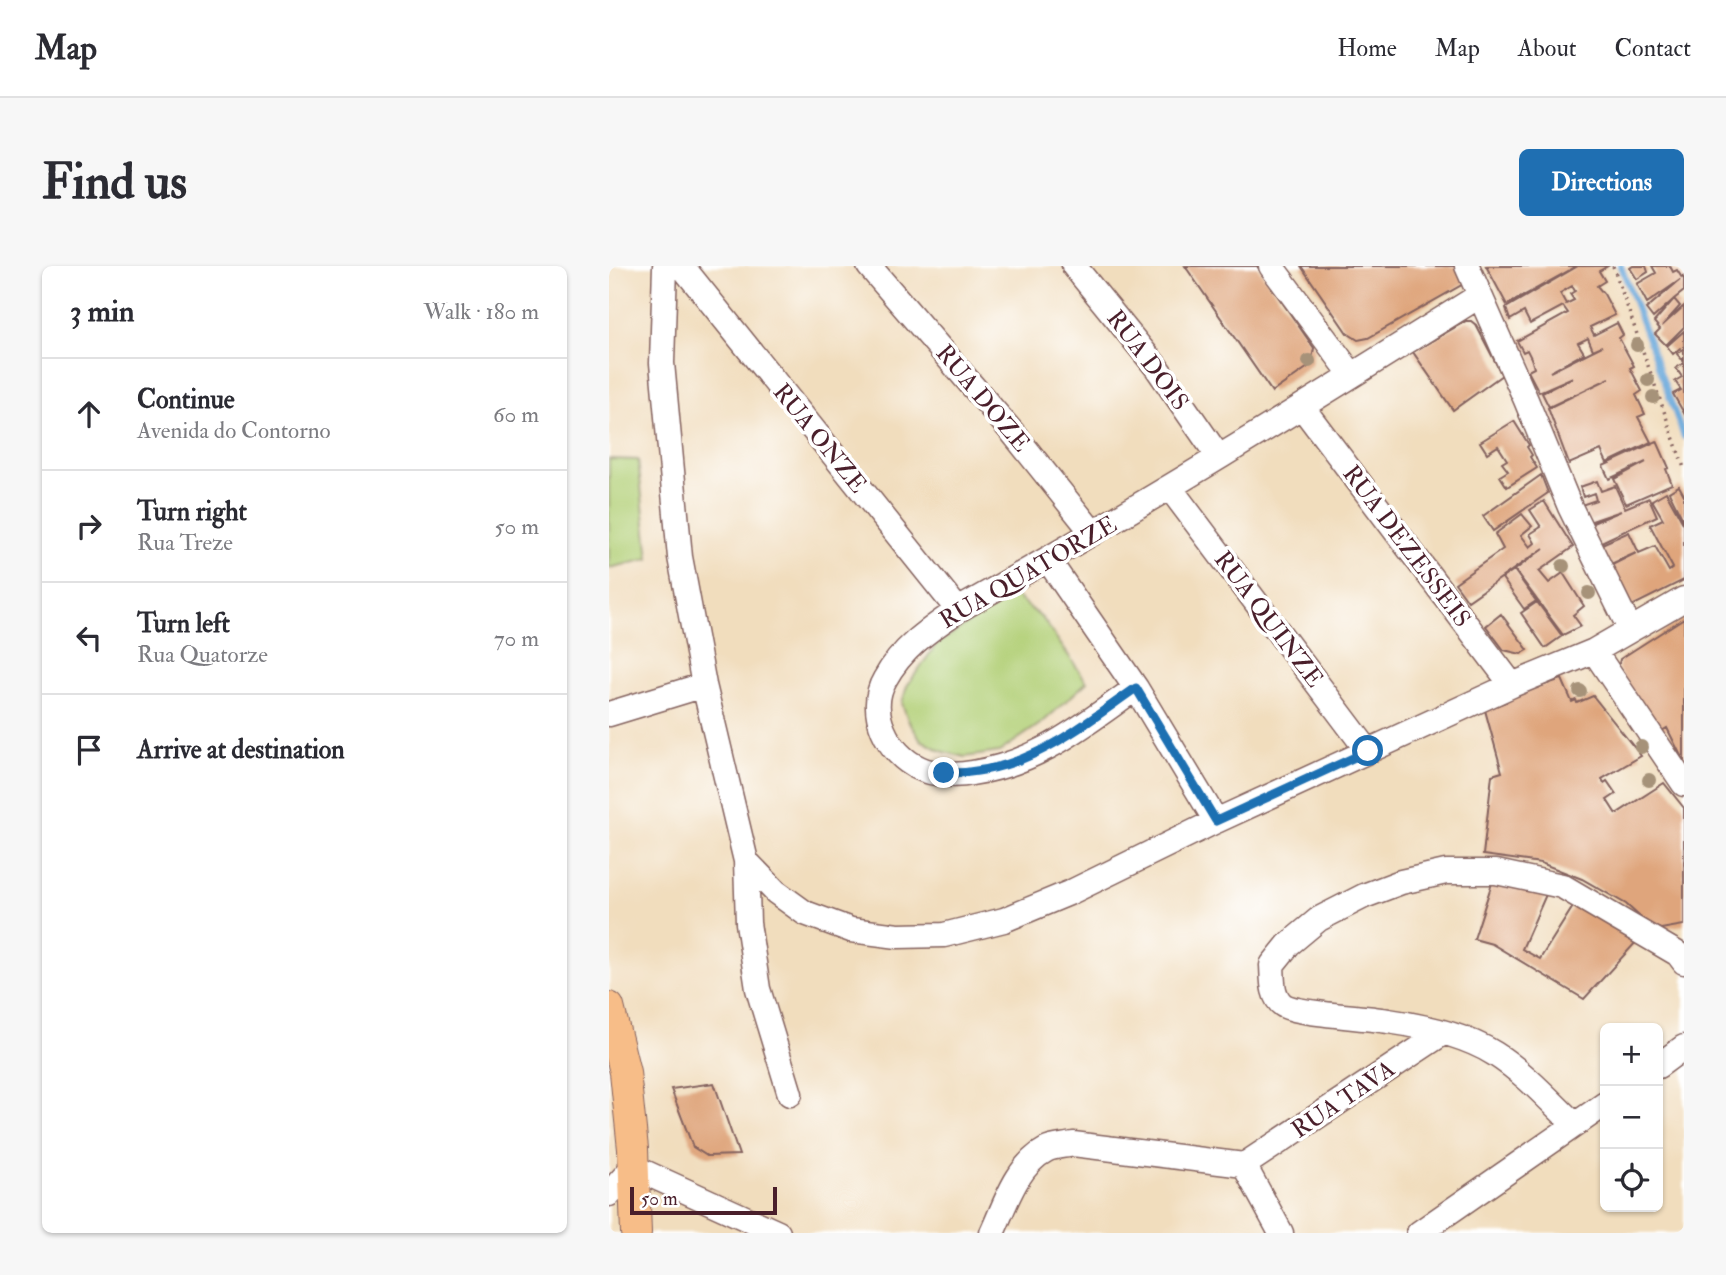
<!DOCTYPE html>
<meta charset="utf-8">
<style>
body{margin:0;font-family:"IM FELL Double Pica",serif;background:#f7f7f7;color:#2b2b33}
.controls{position:absolute;right:21px;bottom:21px;display:grid;overflow:hidden;border-radius:10px;box-shadow:0 2px 5px #0004}
.controls button{width:63px;height:63px;display:grid;place-items:center;padding:0;border:0;border-bottom:2px solid #e1e1e2;background:#fff;color:#2b2b33;font:35px sans-serif}
.scale{position:absolute;left:21px;bottom:18px;width:147px;box-sizing:border-box;padding-left:7px;border:4px solid #4a1f2b;border-top:0;font-size:19px;line-height:24px;white-space:nowrap;color:#4a1f2b;-webkit-text-stroke:5px #fff;paint-order:stroke}
.stop{position:absolute;width:21px;height:21px;margin:-16px;border:5px solid #1f6fb2;border-radius:50%;background:#fff}
.stop.end{background:#1f6fb2;border-color:#fff;box-shadow:0 2px 7px #0008}
.list{margin:0;padding:0;list-style:none}
h2{display:flex;justify-content:space-between;align-items:center;height:91px;margin:0;padding:0 28px;font-size:30px}
h2 small{font-size:23px;font-weight:400;color:#7c7c81}
.list li{display:grid;grid-template-columns:46px 1fr auto;gap:21px;align-items:center;box-sizing:border-box;height:112px;padding:0 28px;border-top:2px solid #e1e1e2}
.list b{display:block;font-size:26px;white-space:nowrap}
.list p{margin:0;font-size:23px;white-space:nowrap;color:#7c7c81}
.list em{font-size:23px;font-style:normal;color:#7c7c81}
.icon{flex:none;width:38px;height:38px;fill:none;stroke:currentColor;stroke-width:2;stroke-linecap:round;stroke-linejoin:round}
.map{position:relative;flex:none;width:1075px;height:967px;overflow:hidden;border-radius:10px}
header{display:flex;align-items:center;gap:42px;box-sizing:border-box;height:98px;padding:0 35px;background:#fff;border-bottom:2px solid #e1e1e2}
header strong{font-size:33px}
nav{display:flex;gap:38px;margin-inline-start:auto;font-size:24px}
.intro{display:flex;align-items:center;justify-content:space-between;box-sizing:border-box;height:168px;padding:0 42px}
h1{margin:0;font-size:49px}
.button{padding:18px 32px;border-radius:10px;background:#1f6fb2;color:#fff;font-size:24px;font-weight:700}
main{display:flex;gap:42px;padding:0 42px}
aside{flex:1;background:#fff;border-radius:10px;box-shadow:0 2px 5px #0004}
.map>svg:first-child{display:block}
</style>
<header>
<strong>Map</strong>
<nav><a>Home</a><a>Map</a><a>About</a><a>Contact</a></nav>
</header>
<div class="intro"><h1>Find us</h1><a class="button">Directions</a></div>
<main>
<aside>
<h2>3 min<small>Walk · 180 m</small></h2>
<ul class="list">
<li><svg class="icon" aria-label="ahead" viewBox="0 0 24 24"><path d="M12 20V5M6 11l6-6 6 6"/></svg><div><b>Continue</b><p>Avenida do Contorno</p></div><em>60 m</em></li>
<li><svg class="icon" aria-label="right" viewBox="0 0 24 24"><path d="M7 20v-9h11M14 6l5 5-5 5"/></svg><div><b>Turn right</b><p>Rua Treze</p></div><em>50 m</em></li>
<li><svg class="icon" aria-label="left" viewBox="0 0 24 24"><path d="M17 20v-9H6M10 6l-5 5 5 5"/></svg><div><b>Turn left</b><p>Rua Quatorze</p></div><em>70 m</em></li>
<li><svg class="icon" aria-label="arrive" viewBox="0 0 24 24"><path d="M6 21V4h12l-3 4 3 4H6"/></svg><div><b>Arrive at destination</b></div></li>
</ul>
</aside>
<div class="map">
<svg width="1075" height="967" viewBox="0 0 1075 967">
<rect width="100%" height="100%" fill="#fff"/>
<filter id="ink" filterUnits="userSpaceOnUse"><feTurbulence type="fractalNoise" baseFrequency=".0143" numOctaves="2"/><feDisplacementMap in="SourceGraphic" scale="14" xChannelSelector="R" yChannelSelector="G"/><feConvolveMatrix kernelMatrix="1 2 1 2 8 2 1 2 1" color-interpolation-filters="sRGB"/></filter>
<filter id="wash" filterUnits="userSpaceOnUse"><feTurbulence type="fractalNoise" baseFrequency=".00686" numOctaves="4" result="noise"/><feDisplacementMap in="SourceGraphic" scale="28" xChannelSelector="R" yChannelSelector="G"/><feGaussianBlur stdDeviation="1.57" result="paint"/><feColorMatrix in="noise" values="0 0 0 0 0 0 0 0 0 0 0 0 0 0 0 0 0 1.4 0 .05"/><feComposite in="paint" operator="in"/></filter>
<g filter="url(#wash)">
<rect width="100%" height="100%" fill="#f1ddbd"/>
<path fill="#b1cf75" stroke="#7e7750" stroke-width="2" d="M0 193 29 194 40 293 0 302Z
M403 327 434 353 478 416 434 456 390 486 356 491 332 485 312 474 299 454 293 437 298 420 327 379Z"/>
<g fill="none" stroke-linecap="round" stroke-linejoin="round">
<path stroke="#68a7da" stroke-width="6" d="M1012 0 1075 171"/>
</g>
<g id="blocks">
<path fill="#dfa57c" fill-rule="evenodd" d="M576 0H648L705 82 702 99 663 126Z
M692 0H848L856 17 759 72 749 74 738 67Z
M877 0H968L898 39Z
M969 0H999L990 5 996 15 988 20 995 28 1006 49 981 61 985 69 1008 57 1014 69 1010 72 1025 100 1021 102 1033 125 1027 129 1036 148 1029 151 1042 176 998 197 992 184 960 198 939 142 1001 112 940 141 933 127 964 111 930 126 919 105 925 102 922 92 918 84 914 86 908 75 959 47 954 40 921 58 915 46 901 54 897 42ZM963 20 966 25 961 28 965 34 957 38 951 27ZM979 72 984 84 993 80 941 106 975 87 969 77Z
M1024 0H1037L1039 6 1028 13 1021 2Z
M1043 0H1061L1064 6 1068 4 1073 12 1075 10V25L1065 33 1071 40 1053 60 1075 40V61L1057 79 1046 68 1051 63 1045 56 1065 33 1044 52 1037 43 1071 14 1038 37 1028 18 1047 7Z
M857 55H862L867 59 893 109 844 144 804 86Z
M1075 65V96L1068 88 1073 84 1071 82 1064 88 1058 80Z
M1075 97V147L1064 128 1072 124 1066 115 1073 111 1067 102Z
M905 155 920 179 918 181 923 189 921 191 928 202 898 221 891 210 899 205 893 197 898 194 889 180 878 187 871 176Z
M1048 175 1060 202 1057 203 1063 218 1017 238 1005 213 1037 196 1000 213 994 200Z
M932 209 939 227 884 265 874 250Z
M988 215 992 225 1006 220 1016 242 1040 232 1048 250 988 278 979 259 1012 245 980 256 972 239 987 234 985 227 974 231 971 221Z
M1070 220 1075 229V256L1060 226Z
M1057 226 1075 259V314L1015 344 995 303 1027 287 995 301 986 281 1020 266 1030 287 1046 280 1060 305 1064 302 1041 259 1054 253 1043 234Z
M935 235 964 281 930 305 940 317 954 307 975 340 964 349 972 360 954 369 906 304 935 282 859 335 846 317 894 283 886 268 913 248 923 260 912 269 921 281 926 277 921 268 932 261 921 244Z
M905 304 927 335 915 343 893 312Z
M928 336 953 370 936 382 912 347Z
M892 348 919 384 912 388 895 384 877 360Z
M1075 352V496L1058 462 1051 466 1009 403 1011 393Z
M953 413 963 436 967 434 968 437 984 430 1032 490 993 513 995 517 998 515 1007 528 998 534 1007 548 1055 517 1075 542V659L1052 663 1041 660 1017 638 973 613 932 597 874 589 883 509 893 506 876 444 897 436 896 432Z
M885 611 939 624 913 683 931 693 967 636 1028 675 975 733 883 678 865 673Z
M105 817 130 889 98 890 84 881 62 823Z"/>
</g>
</g>
<g filter="url(#ink)">
<use href="#blocks" fill-opacity="0" stroke="#84625e" stroke-width="2"/>
<g fill="none" stroke-linecap="round" stroke-linejoin="round">
<g stroke="#84625e" stroke-width="27">
<path id="minor" d="M56 0 53 97 71 291 95 419 137 595 167 626 196 647 242 664 289 670 335 669 395 654 460 627 607 555 903 419 985 385 1075 333
M73 0 349 344
M260 0 404 167 484 267
M465 0 548 102 609 190
M662 0 743 109
M858 0 917 134 961 241 1021 363
M693 141 903 419
M561 222 759 485
M439 294 527 422 607 555
M985 385 1075 518
M527 422C474 459 430 497 363 507 348 510 324 509 310 502 279 488 257 445 276 413 293 382 320 364 349 344 526 245 698 138 870 30
M0 448 95 419
M137 595 139 657 149 723 181 828
M1049 800 1075 781
M966 859C941 835 916 807 886 788 856 769 814 760 779 755 759 751 687 748 674 739 662 730 664 712 663 699L680 678 710 653 755 630 792 616 837 606H887L953 620 1069 688 1075 696
M635 899 834 767
M635 899 672 967
M0 928 24 901 169 967
M383 967C396 939 408 899 437 884 444 880 456 880 464 878L635 899
M810 967 996 838"/>
</g>
<g stroke="#84625e" stroke-width="32">
<path id="major" d="M0 741 16 806 24 883 27 967"/>
</g>
<path stroke="#84625e" stroke-width="3.5" stroke-dasharray="2 5" stroke-linecap="butt" d="M1004 0 1075 202"/>
<use href="#minor" stroke="#fff" stroke-width="24"/>
<use href="#major" stroke="#f7bd88" stroke-width="30"/>
</g>
<g fill="#a69279">
<circle cx="1028" cy="79" r="7"/>
<circle cx="700" cy="95" r="7"/>
<circle cx="1039" cy="114" r="7"/>
<circle cx="1044" cy="131" r="7"/>
<circle cx="954" cy="300" r="7"/>
<circle cx="980" cy="327" r="7"/>
<circle cx="971" cy="425" r="7"/>
<circle cx="1032" cy="481" r="7"/>
<circle cx="1040" cy="514" r="7"/>
</g>
</g>
<g fill="none" stroke-linecap="round" stroke-linejoin="round" filter="url(#ink)">
<path stroke="#1f6fb2" stroke-width="9" d="M335 507C415 509 465 465 527 422L607 555 759 485"/>
</g>
<g text-anchor="middle" stroke-width="7" stroke-linejoin="round" paint-order="stroke">
<g font-size="24" fill="#4a1f2b" stroke="#fff">
<text transform="translate(539 94) rotate(53)" y="8">RUA DOIS</text>
<text transform="translate(374 132) rotate(50)" y="8">RUA DOZE</text>
<text transform="translate(211 172) rotate(51)" y="8">RUA ONZE</text>
<text transform="translate(798 280) rotate(53)" y="8">RUA DEZESSEIS</text>
<text transform="translate(419 306) rotate(-30)" y="8">RUA QUATORZE</text>
<text transform="translate(660 353) rotate(53)" y="8">RUA QUINZE</text>
<text transform="translate(734 833) rotate(-34)" y="8">RUA TAVA</text>
</g>
</g>
</svg>
<div class="controls">
<button>+</button>
<button>−</button>
<button><svg class="icon" aria-label="locate" viewBox="0 0 24 24"><circle cx="12" cy="12" r="6"/><path d="M12 2v4M12 18v4M2 12h4M18 12h4"/></svg></button>
</div>
<div class="scale">50 m</div>
<div class="stop" style="left:759px;top:485px"></div>
<div class="stop end" style="left:335px;top:507px"></div>
</div>
</main>
